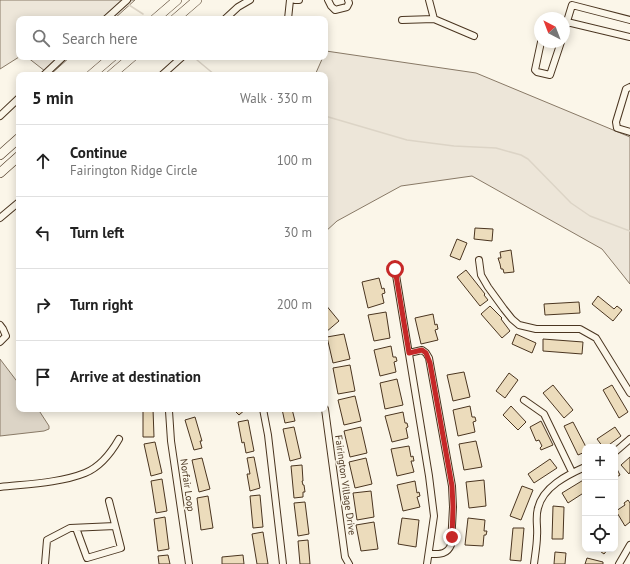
<!DOCTYPE html>
<meta charset="utf-8">
<style>
body{margin:0;font-family:"PT Sans",sans-serif;background:#f6f6f6;color:#222}
.controls{position:absolute;right:12px;bottom:12px;display:grid;overflow:hidden;border-radius:8px;box-shadow:0 2px 10px #0003}
.controls button{width:36px;height:36px;display:grid;place-items:center;padding:0;border:0;border-bottom:1px solid #e0e0e0;background:#fff;color:#222;font:20px sans-serif}
.compass{position:absolute;left:534px;top:12px;width:36px;height:36px;border-radius:50%;background:#fff;box-shadow:0 2px 10px #0003;rotate:318deg}
.stop{position:absolute;width:12px;height:12px;margin:-9px;border:3px solid #c62828;border-radius:50%;background:#fff}
.stop.end{background:#c62828;border-color:#fff;box-shadow:0 1px 4px #0008}
.list{margin:0;padding:0;list-style:none}
h2{display:flex;justify-content:space-between;align-items:center;height:52px;margin:0;padding:0 16px;font-size:17px}
h2 small{font-size:13px;font-weight:400;color:#767676}
.list li{display:grid;grid-template-columns:26px 1fr auto;gap:12px;align-items:center;box-sizing:border-box;height:72px;padding:0 16px;border-top:1px solid #e0e0e0}
.list b{display:block;font-size:15px;white-space:nowrap}
.list p{margin:0;font-size:13px;white-space:nowrap;color:#767676}
.list em{font-size:13px;font-style:normal;color:#767676}
.icon{flex:none;width:22px;height:22px;fill:none;stroke:currentColor;stroke-width:2;stroke-linecap:round;stroke-linejoin:round}
.map{position:relative;flex:none;width:630px;height:564px;overflow:hidden}
.search{position:absolute;background:#fff;box-shadow:0 2px 10px #0003;left:16px;top:16px;width:312px;height:44px;display:flex;align-items:center;gap:10px;box-sizing:border-box;padding:0 14px;border-radius:8px;color:#767676;font-size:15px}
.panel{position:absolute;background:#fff;box-shadow:0 2px 10px #0003;left:16px;top:72px;width:312px;height:340px;border-radius:8px}
.map>svg:first-child{display:block}
</style>
<div class="map">
<svg width="630" height="564" viewBox="0 0 630 564">
<rect width="100%" height="100%" fill="#fbf6e9"/>
<path fill="#ede6d9" stroke="#887966" d="M0 0H135L114 19H19V57L0 69Z
M326 51 476 73 630 137V284L602 249 472 176 401 186 337 221 325 232V75H315L323 57H325Z
M27 57H70L50 75Z"/>
<path fill="#dcd4c6" stroke="#887966" d="M0 359 19 384V409H38L49 426V429L44 431 0 436Z"/>
<g fill="none" stroke-linecap="round" stroke-linejoin="round">
<path stroke="#dcd4c6" stroke-width="1.5" d="M129 5 143 14
M197 60 215 75
M325 116 407 140 454 146 496 148 521 155 528 159 571 203 590 216 630 231"/>
</g>
<path fill="#ecdcbc" stroke="#4a3520" d="M475 228 493 229 492 241 474 239Z
M457 239 467 243 460 260 450 256Z
M511 250 514 272 504 273 503 269H501L500 264 498 258H501L500 252Z
M466 270 485 294 484 295 488 300 480 306 457 277Z
M379 278 382 289 384 288 385 293 382 294 384 303 368 308 362 282Z
M598 296 614 309 617 306 622 310 613 321 592 304Z
M579 302 580 313 545 315 544 304Z
M325 304 339 321 326 332 325 331Z
M490 306 502 318 501 319 510 331 502 338 481 314Z
M386 312 390 338 374 341 368 315Z
M433 314 435 325 437 324 438 329 435 330 438 340 421 344 415 318Z
M344 334 350 359 333 363 327 337Z
M516 334 536 343 532 353 512 344Z
M543 339 583 342 582 354 543 351Z
M391 346 393 357H396L397 361 394 362 396 372 380 376 374 350Z
M350 365 355 391 338 394 333 368Z
M464 372 470 397 453 401 447 375Z
M509 373 518 380 505 398 496 391Z
M397 379 403 405 385 409 380 383Z
M553 385 573 410 564 418 543 393Z
M612 385 628 412 619 418 603 390Z
M355 396 361 421 344 425 338 400Z
M470 406 472 417H475L476 421 473 422 475 432 458 436 453 410Z
M511 406 526 422 518 430 503 415Z
M143 409H153L154 437H143Z
M233 409H246L239 415Z
M282 409H292L295 421 285 423Z
M403 412 405 423H407L408 427 406 428 408 438 392 442 385 416Z
M195 417 202 441H200L202 448 194 450 185 420Z
M248 420 254 451 246 453 244 442 242 443 238 422Z
M541 421 553 445 541 450 540 448 542 446 539 440 536 441 530 427Z
M573 422 586 447 585 452 578 455 564 426Z
M294 427 301 458 290 461 283 429Z
M361 427 367 453 350 457 344 431Z
M615 427 621 436 606 447H603L597 439Z
M476 441 482 467 464 470 459 444Z
M155 442 162 473 151 476 144 444Z
M409 446 411 457 413 456 414 461H411L414 472 397 476 391 449Z
M254 457 260 488 250 491 247 474H250L247 458Z
M630 457V472L629 474 621 465Z
M202 458 210 489 199 492 192 460Z
M366 458 372 484 355 488 349 462Z
M550 459 557 468 534 483 528 474Z
M302 465 303 481H302L303 485H304L305 492H303V497L294 498 291 466Z
M615 465 620 475 615 478Z
M162 479 167 511 156 513 151 481Z
M585 479V492L568 503 562 493Z
M484 480 486 506 469 508 466 482Z
M415 481 417 493 419 492 420 496 417 497 420 507 403 511 397 485Z
M522 486 533 490 521 520 510 516Z
M371 491 374 517 357 520 353 493Z
M260 495 263 527 253 528 250 496Z
M208 496 213 528 201 530 197 498Z
M628 500 630 503V522L625 526 616 511 625 505 624 503Z
M305 502 309 534 298 536 294 503Z
M553 506 564 507 563 539H552Z
M165 517 169 549 158 551 154 519Z
M402 518 419 520 416 547 398 544Z
M468 518 485 520 484 531H487L486 535H484L483 546 465 545Z
M374 522 378 549 361 551 356 525Z
M513 528H524L521 561 510 560Z
M263 532 268 564H257L252 534Z
M308 540 310 564H300L298 541Z
M597 549H608L604 554Z
M555 552 566 553 565 564H554Z
M168 555 170 564H159L158 556Z
M243 555 244 564H222V557Z
M587 558 603 562V564H585Z"/>
<g fill="none" stroke-linecap="round" stroke-linejoin="round">
<g stroke="#4a3520" stroke-width="8">
<path id="minor" d="M295 0H299
M328 0 331 6 335 10 347 7 349 3 348 0
M429 0 434 19 474 36
M106 19 127 0
M225 19 238 7 250 0
M288 19 290 0
M402 20 434 19
M567 22 630 37
M564 31 572 5 630 20
M541 42 535 70 537 72 550 75 561 42
M44 75 63 57
M162 75 182 57
M630 87 626 89 616 122 617 128 630 132
M0 116 19 98
M0 218 19 202
M479 260 481 275 488 287 504 309 512 319 519 325 536 329H580L596 338 630 393
M395 269 429 476 434 516 427 564
M0 325 3 329 6 336 0 342
M409 353 422 350 426 353 429 358 452 486 453 507 451 545C447 555 439 554 429 554
M524 400 544 414 572 472
M170 409 169 411 171 441 189 564
M263 409 268 435 283 564
M325 409 345 557 349 564
M615 452 630 439
M0 487C27 484 60 483 85 473 100 467 111 453 119 439
M76 528 87 558 121 548 109 501
M45 564 47 540 70 528 115 526
M534 564C535 555 537 545 537 536 538 527 535 518 538 508 543 487 567 475 585 467
M619 564 630 545"/>
</g>
<g stroke="#4a3520" stroke-width="10">
<path id="highway" d="M155 19 177 0
M175 19 197 0
M91 75 112 57
M111 75 132 57
M0 155 19 138
M0 173 19 156"/>
</g>
<use href="#minor" stroke="#fbf6e9" stroke-width="6"/>
<use href="#highway" stroke="#fbf6e9" stroke-width="9"/>
</g>
<g fill="none" stroke-linecap="round" stroke-linejoin="round">
<path stroke="#c62828" stroke-width="5" d="M395 269 409 353 422 350 426 353 430 363 452 486 453 507 452 537"/>
</g>
<g text-anchor="middle" stroke-width="3" stroke-linejoin="round" paint-order="stroke">
<g font-size="10" fill="#4a3520" stroke="#fbf6e9">
<text transform="translate(188 485) rotate(82)" y="4">Norfair Loop</text>
<text transform="translate(346 485) rotate(82)" y="4">Fairington Village Drive</text>
</g>
</g>
</svg>
<div class="controls">
<button>+</button>
<button>−</button>
<button><svg class="icon" aria-label="locate" viewBox="0 0 24 24"><circle cx="12" cy="12" r="6"/><path d="M12 2v4M12 18v4M2 12h4M18 12h4"/></svg></button>
</div>
<svg class="compass" viewBox="-18 -18 36 36"><path d="M0-13l5 13h-10z" fill="#e53935"/><path d="M0 13l5-13h-10z" fill="#767676"/></svg>
<div class="stop" style="left:395px;top:269px"></div>
<div class="stop end" style="left:452px;top:537px"></div>
<div class="search"><svg class="icon" aria-label="search" viewBox="0 0 24 24"><circle cx="10" cy="10" r="6"/><path d="M15 15l6 6"/></svg>Search here</div>
<section class="panel">
<h2>5 min<small>Walk · 330 m</small></h2>
<ul class="list">
<li><svg class="icon" aria-label="ahead" viewBox="0 0 24 24"><path d="M12 20V5M6 11l6-6 6 6"/></svg><div><b>Continue</b><p>Fairington Ridge Circle</p></div><em>100 m</em></li>
<li><svg class="icon" aria-label="left" viewBox="0 0 24 24"><path d="M17 20v-9H6M10 6l-5 5 5 5"/></svg><div><b>Turn left</b></div><em>30 m</em></li>
<li><svg class="icon" aria-label="right" viewBox="0 0 24 24"><path d="M7 20v-9h11M14 6l5 5-5 5"/></svg><div><b>Turn right</b></div><em>200 m</em></li>
<li><svg class="icon" aria-label="arrive" viewBox="0 0 24 24"><path d="M6 21V4h12l-3 4 3 4H6"/></svg><div><b>Arrive at destination</b></div></li>
</ul>
</section>
</div>
